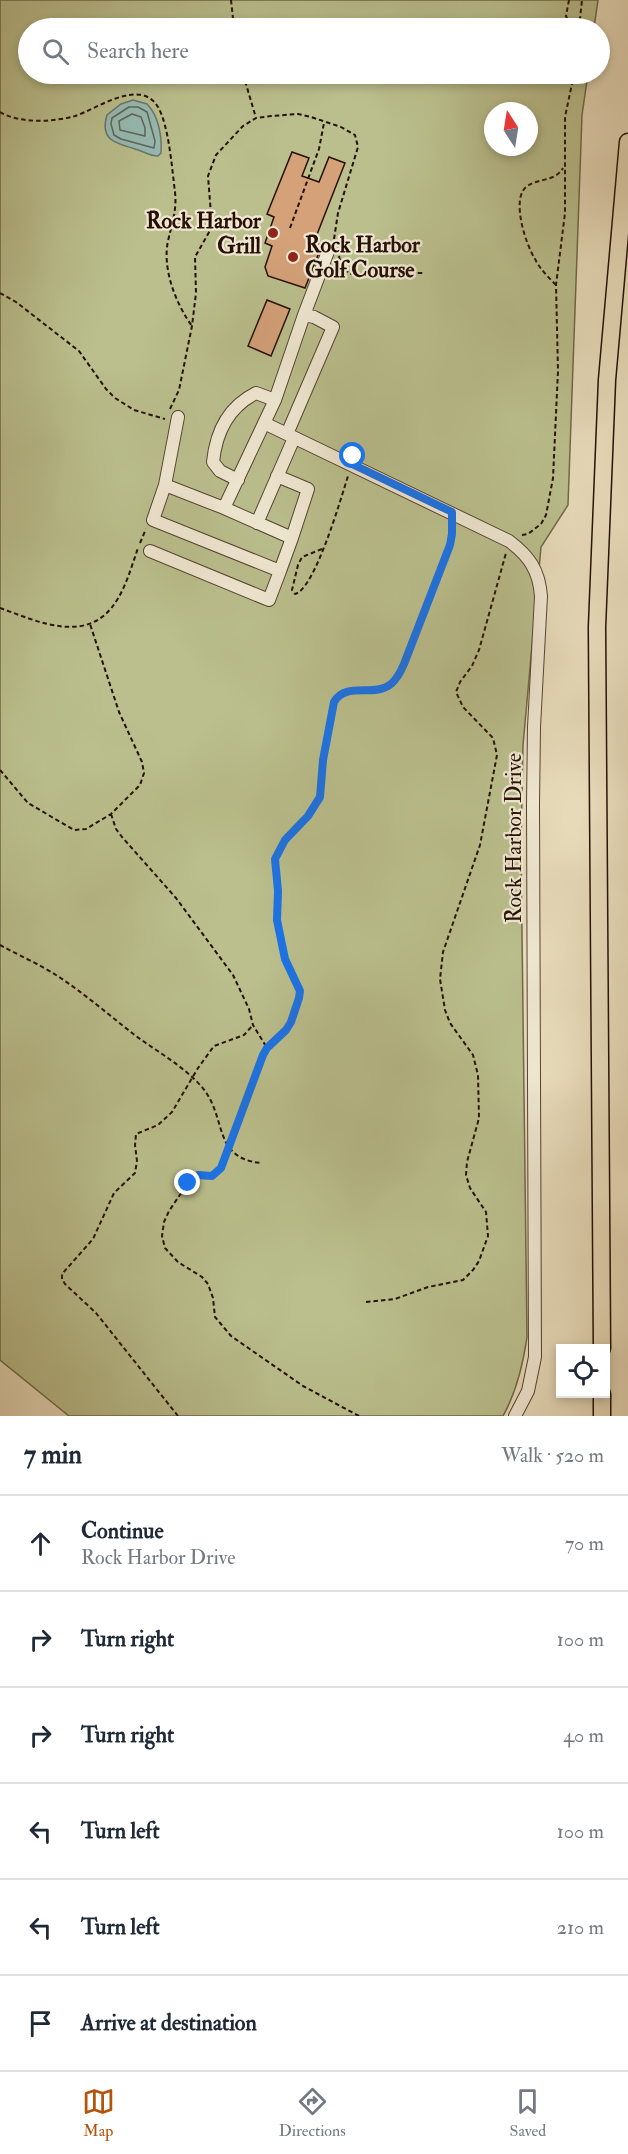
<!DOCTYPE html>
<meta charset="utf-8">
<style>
body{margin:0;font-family:"IM FELL Double Pica",serif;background:#f6f6f7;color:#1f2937}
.controls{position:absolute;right:18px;bottom:18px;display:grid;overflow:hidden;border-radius:0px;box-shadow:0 3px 9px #0003}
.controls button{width:54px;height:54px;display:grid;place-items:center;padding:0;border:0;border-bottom:2px solid #e0e1e3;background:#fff;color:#1f2937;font:30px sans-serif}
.compass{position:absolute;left:484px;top:102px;width:54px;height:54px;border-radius:50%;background:#fff;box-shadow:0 3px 9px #0003;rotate:348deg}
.stop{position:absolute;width:18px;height:18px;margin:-14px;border:4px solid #1a73e8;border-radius:50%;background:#fff}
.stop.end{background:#1a73e8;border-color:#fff;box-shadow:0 2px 6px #0008}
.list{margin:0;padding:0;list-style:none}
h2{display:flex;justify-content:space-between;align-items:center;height:78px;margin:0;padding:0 24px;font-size:26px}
h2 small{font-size:20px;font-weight:400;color:#747a83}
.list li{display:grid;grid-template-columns:39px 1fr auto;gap:18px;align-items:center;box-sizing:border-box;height:96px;padding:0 24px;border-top:2px solid #e0e1e3}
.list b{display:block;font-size:22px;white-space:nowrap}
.list p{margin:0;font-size:20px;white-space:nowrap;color:#747a83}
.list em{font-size:20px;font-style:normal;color:#747a83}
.icon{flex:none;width:33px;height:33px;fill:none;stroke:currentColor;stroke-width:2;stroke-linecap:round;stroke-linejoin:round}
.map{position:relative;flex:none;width:628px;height:1416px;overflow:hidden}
.search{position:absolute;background:#fff;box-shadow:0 3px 9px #0003;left:18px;right:18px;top:18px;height:66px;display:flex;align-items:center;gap:15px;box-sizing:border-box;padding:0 21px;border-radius:33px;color:#747a83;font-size:22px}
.sheet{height:654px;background:#fff}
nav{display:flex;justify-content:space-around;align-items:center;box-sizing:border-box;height:84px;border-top:2px solid #e0e1e3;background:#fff;font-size:16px;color:#747a83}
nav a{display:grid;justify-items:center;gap:3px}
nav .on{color:#b45309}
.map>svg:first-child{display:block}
</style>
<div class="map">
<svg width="628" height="1416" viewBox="0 0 628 1416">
<rect width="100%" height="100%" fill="#e8dcbb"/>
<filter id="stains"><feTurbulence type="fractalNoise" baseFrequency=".00333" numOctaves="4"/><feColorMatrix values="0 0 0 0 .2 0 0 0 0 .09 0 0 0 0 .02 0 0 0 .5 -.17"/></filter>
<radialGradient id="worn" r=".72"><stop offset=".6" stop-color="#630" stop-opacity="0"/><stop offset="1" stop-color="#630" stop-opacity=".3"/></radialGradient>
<path fill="#babf8d" stroke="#70684a" stroke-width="1.5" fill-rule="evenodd" d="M0 0H598L594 28H28V74H588L582 115 568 505 541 547 523 745 521 851 527 1337C523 1365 517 1391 503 1416H69L0 1360ZM493 111H529V147H493Z"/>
<path fill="#97bbb3" stroke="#6a776e" stroke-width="1.5" d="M133 100 147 104C159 116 162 137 161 153L158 156C150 156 143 151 135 149 117 143 99 141 107 115L121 104Z"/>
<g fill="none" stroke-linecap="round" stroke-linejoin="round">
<path stroke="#5e665c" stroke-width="1.5" d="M129 107H138L147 112 155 141 154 148 121 139 114 135 111 124 112 118Z
M132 114 141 117 145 128V136L120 130 119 121Z"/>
</g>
<path fill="#d4a179" stroke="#261006" stroke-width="1.5" d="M292 152 309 158 302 176 319 182 329 157 345 163 314 242 322 245 305 288 268 276 265 267 272 246 265 243 274 217 267 214Z
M267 300 290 309 271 356 248 346Z"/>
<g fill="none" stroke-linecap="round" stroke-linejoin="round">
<g stroke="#564333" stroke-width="14">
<path id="minor" d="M264 423 509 541C529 556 539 570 541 596L534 727 533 805 535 1357 528 1391 515 1416
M287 434 333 327 314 317 304 315
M277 476 308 489 292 538
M238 480 220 471 213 462C216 432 228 407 256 393L275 400
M165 485 178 417
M224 508 165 485 153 520 280 571 292 538 224 508 275 400 304 315 329 249
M257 523 294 438
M150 551 269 600 280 571"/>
</g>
<g stroke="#261006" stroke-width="19">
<path id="highway" d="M602 1348 597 627 607 380 628 142
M602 1394V1416"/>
</g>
<path stroke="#261006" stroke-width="2" stroke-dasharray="4.5 3" stroke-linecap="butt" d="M231 0 234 28
M569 0 566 16 571 28
M579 28 582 0
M243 74 256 118
M0 112C20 124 53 122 75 116 97 109 140 77 158 107 169 126 172 169 175 192 177 210 172 223 168 241 162 269 176 304 192 326
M290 228 319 149 324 123
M339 256 341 266 350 274 424 273
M556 285C548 277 540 269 535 259 526 245 511 200 526 187 537 178 555 182 563 168
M0 293 16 302 79 351 106 389 115 398 134 410 165 419
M170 409 179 390 192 326 196 293 195 257 212 227 208 176 216 155 243 126 256 118 271 116 298 114 311 117 341 127 355 135 358 147 338 213 334 239
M522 535 528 534 541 524 546 515 553 478 558 371 556 285 565 213V117L574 74
M140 543 146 529
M322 549 302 557 298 565 292 590 295 594C315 589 341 498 348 476
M0 608C39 622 89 646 117 600 127 584 132 565 138 548
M0 770 28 803 74 830 86 829 111 814 140 785 144 773 142 762 119 712 90 624
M111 814 116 829 122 837 176 898 233 975 249 1009 253 1025 267 1048
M0 945C18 955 39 964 56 975 84 993 110 1016 136 1036 158 1052 183 1066 201 1086 228 1116 211 1158 261 1163
M366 1302 395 1299 428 1287 463 1280 473 1270 479 1261 488 1236 486 1212 470 1188 466 1175 467 1162 479 1118 478 1075 473 1055 450 1023 445 1010 440 979 443 952 480 845 497 755 493 738 463 707 456 692 460 682 472 666 479 650 506 553
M178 1416 96 1313 65 1284 62 1279V1274L93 1239 114 1193 135 1173 137 1161 135 1145 136 1134 158 1125 172 1112 198 1068 214 1046 244 1035 253 1025
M359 1416 303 1386 231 1336 215 1317 213 1298 208 1284 202 1277 178 1262 165 1248 162 1236 164 1222 169 1211 188 1183 198 1175 212 1176 221 1168 263 1055 267 1048 286 1030 291 1022 299 998 297 984 285 959 277 920 278 891 275 859 285 840 308 816 320 797 323 760 334 702C346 681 374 698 391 684 397 679 401 671 404 665L450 545 453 528"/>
<use href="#minor" stroke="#f0e8d3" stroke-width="12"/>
<use href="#highway" stroke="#e8dcbb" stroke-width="16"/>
</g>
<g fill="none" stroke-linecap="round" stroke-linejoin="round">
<path stroke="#1a73e8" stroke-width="8" d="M188 1183 198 1175 212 1176 221 1168 263 1055 267 1048 286 1030 291 1022 299 998 300 991 285 959 277 920 278 891 275 859 285 840 308 816 320 797 323 760 334 702C346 681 374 698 391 684 397 679 401 671 404 664L450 545 452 534V512L352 464 353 456"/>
</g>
<g fill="#8f2418" stroke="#f0e8d3" stroke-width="2">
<circle cx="273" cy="233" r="6"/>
<circle cx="293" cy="257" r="6"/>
</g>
<g text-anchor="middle" stroke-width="4.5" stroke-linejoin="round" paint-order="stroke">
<g font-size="22" font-weight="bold" fill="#261006" stroke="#f0e8d3" text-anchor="end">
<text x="261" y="228">Rock Harbor<tspan x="261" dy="25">Grill</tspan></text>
<text x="305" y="252" text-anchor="start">Rock Harbor<tspan x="305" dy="25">Golf Course</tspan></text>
</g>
<g font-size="22" fill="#261006" stroke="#f0e8d3">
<text transform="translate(513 838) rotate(-90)" y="8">Rock Harbor Drive</text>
</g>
</g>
<rect width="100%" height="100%" filter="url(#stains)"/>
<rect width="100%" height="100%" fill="url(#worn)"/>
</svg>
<div class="controls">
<button><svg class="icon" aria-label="locate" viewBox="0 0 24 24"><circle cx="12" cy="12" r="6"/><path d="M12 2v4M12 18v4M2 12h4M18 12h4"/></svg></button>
</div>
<svg class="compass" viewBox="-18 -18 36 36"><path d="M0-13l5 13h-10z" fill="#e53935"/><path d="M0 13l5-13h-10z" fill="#747a83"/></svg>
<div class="stop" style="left:353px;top:456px"></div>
<div class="stop end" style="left:188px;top:1183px"></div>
<div class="search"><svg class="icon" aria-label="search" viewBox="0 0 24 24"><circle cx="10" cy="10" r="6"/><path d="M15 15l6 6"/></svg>Search here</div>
</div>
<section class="sheet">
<h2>7 min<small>Walk · 520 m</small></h2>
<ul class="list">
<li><svg class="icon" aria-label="ahead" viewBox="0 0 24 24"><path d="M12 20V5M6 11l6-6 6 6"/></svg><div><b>Continue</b><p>Rock Harbor Drive</p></div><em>70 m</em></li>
<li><svg class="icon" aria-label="right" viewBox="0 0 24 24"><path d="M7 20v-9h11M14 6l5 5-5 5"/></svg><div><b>Turn right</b></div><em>100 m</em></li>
<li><svg class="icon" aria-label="right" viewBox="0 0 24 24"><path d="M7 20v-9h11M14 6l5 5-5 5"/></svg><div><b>Turn right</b></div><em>40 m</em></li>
<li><svg class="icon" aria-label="left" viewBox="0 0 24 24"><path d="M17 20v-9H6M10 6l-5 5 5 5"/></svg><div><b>Turn left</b></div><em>100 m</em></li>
<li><svg class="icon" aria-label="left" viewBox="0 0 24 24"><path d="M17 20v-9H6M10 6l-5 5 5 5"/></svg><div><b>Turn left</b></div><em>210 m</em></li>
<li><svg class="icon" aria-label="arrive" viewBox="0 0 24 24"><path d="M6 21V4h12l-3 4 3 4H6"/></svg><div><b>Arrive at destination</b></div></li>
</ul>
</section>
<nav>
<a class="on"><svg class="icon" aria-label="map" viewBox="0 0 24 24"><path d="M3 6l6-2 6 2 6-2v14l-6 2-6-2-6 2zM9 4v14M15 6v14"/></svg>Map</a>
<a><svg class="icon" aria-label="directions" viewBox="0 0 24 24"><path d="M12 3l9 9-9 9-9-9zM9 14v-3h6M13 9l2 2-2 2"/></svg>Directions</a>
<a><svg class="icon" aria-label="saved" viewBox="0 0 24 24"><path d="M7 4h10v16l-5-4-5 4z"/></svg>Saved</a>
</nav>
